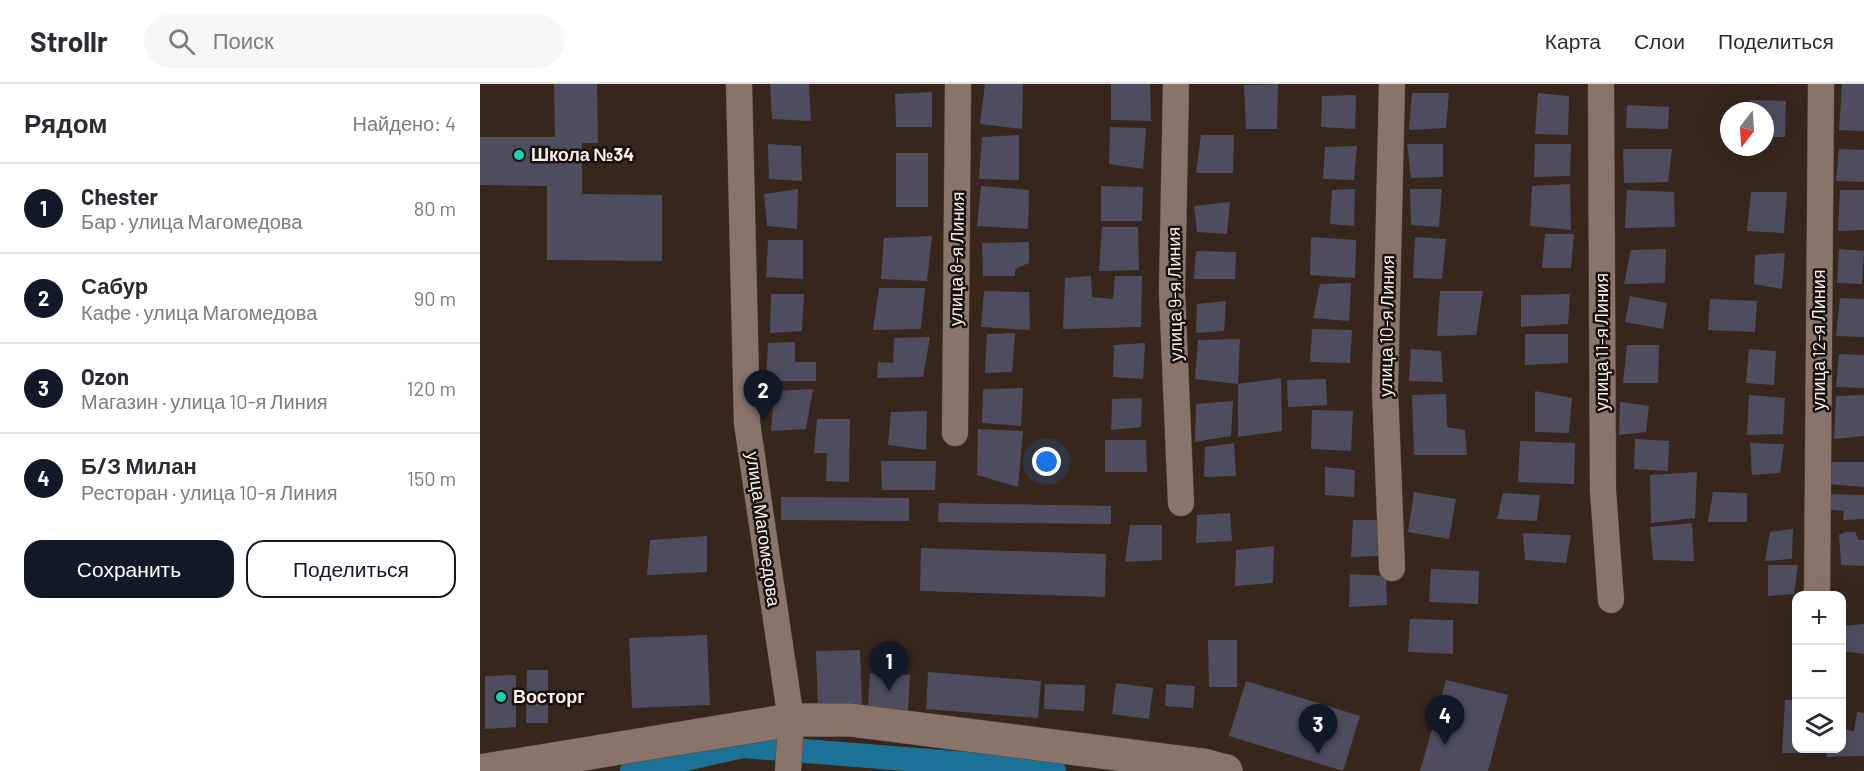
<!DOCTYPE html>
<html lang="ru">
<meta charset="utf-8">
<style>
body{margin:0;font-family:Barlow,sans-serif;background:#f7f7f7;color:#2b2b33}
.controls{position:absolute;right:18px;bottom:18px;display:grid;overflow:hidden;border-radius:12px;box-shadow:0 6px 24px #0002}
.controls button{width:54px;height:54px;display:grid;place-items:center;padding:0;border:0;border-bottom:2px solid #e1e1e2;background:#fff;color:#2b2b33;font:30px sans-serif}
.compass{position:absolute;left:1240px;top:18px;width:54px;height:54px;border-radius:50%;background:#fff;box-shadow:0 6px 24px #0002;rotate:197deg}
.you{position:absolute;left:567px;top:378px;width:21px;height:21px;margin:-15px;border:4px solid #fff;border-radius:50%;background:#1a73e8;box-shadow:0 0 0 9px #1a73e833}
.badge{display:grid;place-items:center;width:39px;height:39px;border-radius:50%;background:#111827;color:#fff;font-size:20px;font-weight:700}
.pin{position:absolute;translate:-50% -50px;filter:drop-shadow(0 2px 3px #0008)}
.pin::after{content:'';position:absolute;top:32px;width:21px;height:18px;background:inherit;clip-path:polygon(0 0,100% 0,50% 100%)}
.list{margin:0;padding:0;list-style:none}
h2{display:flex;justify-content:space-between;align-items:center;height:78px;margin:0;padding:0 24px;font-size:26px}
h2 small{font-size:20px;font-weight:400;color:#7c7c81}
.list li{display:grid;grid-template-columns:39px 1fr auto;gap:18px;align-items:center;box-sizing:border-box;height:90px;padding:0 24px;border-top:2px solid #e1e1e2}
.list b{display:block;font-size:22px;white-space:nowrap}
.list p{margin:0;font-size:20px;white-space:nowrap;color:#7c7c81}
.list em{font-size:20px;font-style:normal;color:#7c7c81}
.actions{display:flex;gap:12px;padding:18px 24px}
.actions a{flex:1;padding:14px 0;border:2px solid #111827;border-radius:18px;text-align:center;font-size:21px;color:#111827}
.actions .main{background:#111827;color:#fff}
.icon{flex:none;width:33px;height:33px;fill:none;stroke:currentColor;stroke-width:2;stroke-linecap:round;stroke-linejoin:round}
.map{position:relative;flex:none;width:1384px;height:687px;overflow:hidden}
header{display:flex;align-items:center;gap:36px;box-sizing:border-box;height:84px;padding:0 30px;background:#fff;border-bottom:2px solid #e1e1e2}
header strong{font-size:28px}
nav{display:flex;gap:33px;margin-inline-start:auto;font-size:21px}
.search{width:420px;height:54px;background:#f7f7f7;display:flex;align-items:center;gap:15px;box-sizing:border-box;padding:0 21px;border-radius:33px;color:#7c7c81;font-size:22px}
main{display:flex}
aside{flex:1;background:#fff}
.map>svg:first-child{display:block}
</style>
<header>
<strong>Strollr</strong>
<div class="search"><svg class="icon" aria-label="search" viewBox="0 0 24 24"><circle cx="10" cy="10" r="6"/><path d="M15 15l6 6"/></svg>Поиск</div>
<nav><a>Карта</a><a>Слои</a><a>Поделиться</a></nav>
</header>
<main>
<aside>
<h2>Рядом<small>Найдено: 4</small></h2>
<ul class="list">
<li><span class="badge">1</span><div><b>Chester</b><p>Бар · улица Магомедова</p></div><em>80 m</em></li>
<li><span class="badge">2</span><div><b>Сабур</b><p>Кафе · улица Магомедова</p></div><em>90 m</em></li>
<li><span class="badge">3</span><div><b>Ozon</b><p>Магазин · улица 10-я Линия</p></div><em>120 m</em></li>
<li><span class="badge">4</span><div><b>Б/З Милан</b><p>Ресторан · улица 10-я Линия</p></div><em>150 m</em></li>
</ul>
<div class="actions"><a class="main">Сохранить</a><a>Поделиться</a></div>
</aside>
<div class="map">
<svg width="1384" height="687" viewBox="0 0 1384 687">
<rect width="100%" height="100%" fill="#36261c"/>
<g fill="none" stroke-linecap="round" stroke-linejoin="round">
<path stroke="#1c7296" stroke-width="24" d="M152 687 263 662 574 687"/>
</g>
<path fill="#4e4d5f" d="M74 0H117L118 59H102V110L182 111V177L67 176V102L0 101V53H75Z
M290 0H329L331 37 292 35Z
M505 0H543L542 45 500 40Z
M631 0H670L671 37 631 36Z
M798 0 797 45H766L764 1Z
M1362 0H1384V47L1359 46Z
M452 8V43H416L415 10Z
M932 9H969L966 44 929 46Z
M1058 9 1089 12 1088 51 1055 50Z
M876 11 875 45 841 43 842 12Z
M1269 16 1306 17 1305 53H1285V27H1268Z
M1147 21 1189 23 1188 45 1146 44Z
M630 43 666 44 663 85 629 80Z
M539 51V96L499 95 502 53Z
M721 51H754L753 89H716Z
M288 60 321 62 322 97 289 95Z
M927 60H963V93L931 94Z
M1055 60H1091L1090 92 1054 93Z
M877 62 874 96 843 95 845 63Z
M1143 65H1192L1188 98 1144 99Z
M1359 65 1384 66V98L1356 97Z
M416 69H448V123H416Z
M1090 100 1091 146 1050 142 1052 102Z
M501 102 549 106 548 145 497 142Z
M621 102 663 103 662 137H621Z
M318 105 317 145 287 142 284 110Z
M875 105 874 142 850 140 852 106Z
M930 105H962L959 143 931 141Z
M1147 106 1194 108 1195 143 1145 144Z
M1360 106H1384V146L1358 147Z
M1271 108H1307L1304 149 1267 147Z
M750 118 747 150 717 148 714 122Z
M622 143H658L659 186 619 187Z
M1065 150H1094L1091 184H1062Z
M452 152 447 197 401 195 404 154Z
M831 153 876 156 875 194 830 191Z
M935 153 966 155 962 195 933 194Z
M288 156H323V195L286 193Z
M549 158V179L535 185V192H503L502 159Z
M1186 165 1185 199 1144 200 1151 166Z
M1359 165 1384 167 1382 200 1357 199Z
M716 167 756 168 755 195H714Z
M1305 169 1302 205 1274 200 1275 171Z
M611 192 612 213 633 215 635 192H662L661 243 583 245 585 194Z
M871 199 869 237 833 234 840 200Z
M399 204H445L441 245 393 246Z
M504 207 549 208 550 246 501 243Z
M960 207H1003L996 251 957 252Z
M291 210H324L322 247 290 249Z
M1090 210 1088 240 1041 243V211Z
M1150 212 1187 219 1183 245 1145 238Z
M1360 214 1384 215V253L1356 252Z
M1230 215 1277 217 1275 248 1228 246Z
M746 217 744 247 716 249 717 220Z
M832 245 872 246 870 279 830 278Z
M535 249 532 288 505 289 507 250Z
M1045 250H1088V279L1045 281Z
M450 253 443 293 397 294 398 278 413 279 414 254Z
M760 255 758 300 801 294 802 347 758 353V300L715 295 718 256Z
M315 258V278H336V297H286L288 259Z
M665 259 663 295 633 293 634 261Z
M1147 261H1179L1178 299H1143Z
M931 265 961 267 963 298 929 297Z
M1269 265 1296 267 1294 301 1266 299Z
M1359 270 1384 271V304L1356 303Z
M846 295 847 321 808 323 807 296Z
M543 304 541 342 502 339 503 305Z
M333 305 326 345 291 347 294 307Z
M1055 307 1092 314 1089 349 1055 348Z
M966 310 967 343 985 346 987 371H934L932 311Z
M1269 311 1305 314 1303 350 1267 351Z
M1384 311V352L1354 355 1356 312Z
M662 314 661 343 631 346 632 315Z
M753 317 751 352 715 358 716 320Z
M1140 318 1169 322 1166 348 1139 351Z
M832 326 873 327 871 367 831 365Z
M447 327 446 366 408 361 411 328Z
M337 335H370L369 398 346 397 347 369H334Z
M498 345 543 347 538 403 497 391Z
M1155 355 1189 357 1188 387 1154 385Z
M625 356H666L667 388H625Z
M1040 357 1095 359 1094 400 1038 398Z
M754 359 756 392 724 393 725 363Z
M1270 359 1304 360 1300 389 1272 391Z
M401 377H456L455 406H402Z
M1350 378H1384V403L1348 400Z
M845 383 875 386 874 413 845 411Z
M1217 388 1215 434 1171 439 1170 391Z
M934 408 976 415 969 455 928 448Z
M1233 408 1267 409V438H1228Z
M1023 409 1060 411 1057 437 1017 435Z
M1345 410 1384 411V435L1363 436 1364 427 1345 425Z
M301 413 429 414V437L301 436Z
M459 419 631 422V440L458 438Z
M750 429 752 457 716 459 717 431Z
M873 436H902L898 472 871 473Z
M1212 439 1214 477 1173 476 1170 443Z
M650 441H682V476L645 478Z
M1313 445 1312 475 1285 477 1290 448Z
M1365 448H1375L1379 456H1384V482L1361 481 1359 451Z
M1043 449 1091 451 1086 479 1045 476Z
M227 452V488L167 491 170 456Z
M794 462 793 499 755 502 756 466Z
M441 464 626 470 625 513 440 507Z
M1288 481H1318L1314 510 1288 512Z
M951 485 999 487 998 520 949 518Z
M870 490 906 492 907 521 869 523Z
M930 535 973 536V570L928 568Z
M1384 540V570L1362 567V542Z
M227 551 230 621 152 624 149 554Z
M728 556H757V603H729Z
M380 566 382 621 338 623 336 567Z
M47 586H68V639H46Z
M448 588 561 597 558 634 446 625Z
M390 589 430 591 428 626 388 624Z
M36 591V643L5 645V592Z
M966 596 1028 611 1008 687H940Z
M766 597 880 632 863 687 749 652Z
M636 599 673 604 669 635 632 630Z
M565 600 605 601 604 627 564 625Z
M686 600 715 602 713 624 685 622Z
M1305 616H1316V664H1326L1325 669H1302Z
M1377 628 1384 629V672L1346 673 1348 664H1362V645L1374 647Z"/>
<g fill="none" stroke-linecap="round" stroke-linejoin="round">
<g stroke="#52453c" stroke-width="27">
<path id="street" d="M259 0 267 339 311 636 308 687
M696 0 692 208 701 419
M912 0 905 305 912 484
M1121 0 1123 407 1131 516
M475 349 478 0
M1337 512 1341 0"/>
</g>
<g stroke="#52453c" stroke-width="34">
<path id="secondary" d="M0 687 311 636H370L723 681 746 687"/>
</g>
<use href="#street" stroke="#887469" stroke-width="26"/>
<use href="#secondary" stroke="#887469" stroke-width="33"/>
</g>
<g fill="#13d5b3" stroke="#18110d" stroke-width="2">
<circle cx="39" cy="71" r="6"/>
<circle cx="21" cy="613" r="6"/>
</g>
<g text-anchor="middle" stroke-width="5" stroke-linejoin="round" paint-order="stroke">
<g font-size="18" font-weight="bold" fill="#fbf0e9" stroke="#18110d" text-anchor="start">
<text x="51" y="77">Школа №34</text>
<text x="33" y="619">Восторг</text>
</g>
<g font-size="18" fill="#fbf0e9" stroke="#18110d">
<text transform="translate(477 175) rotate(-89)" y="6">улица 8-я Линия</text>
<text transform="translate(695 210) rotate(-91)" y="6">улица 9-я Линия</text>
<text transform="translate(907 242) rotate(-89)" y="6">улица 10-я Линия</text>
<text transform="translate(1339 256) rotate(-90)" y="6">улица 12-я Линия</text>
<text transform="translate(1122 258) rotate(-90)" y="6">улица 11-я Линия</text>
<text transform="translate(283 445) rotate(82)" y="6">улица Магомедова</text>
</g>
</g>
</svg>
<div class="controls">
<button>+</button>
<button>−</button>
<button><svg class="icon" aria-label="layers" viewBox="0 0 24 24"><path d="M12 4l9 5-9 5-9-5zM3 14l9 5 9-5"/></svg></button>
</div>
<svg class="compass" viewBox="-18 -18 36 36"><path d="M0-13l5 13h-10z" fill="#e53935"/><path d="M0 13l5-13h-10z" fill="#7c7c81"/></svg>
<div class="you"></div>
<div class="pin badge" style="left:409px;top:607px">1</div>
<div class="pin badge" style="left:283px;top:336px">2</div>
<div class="pin badge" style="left:838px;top:670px">3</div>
<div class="pin badge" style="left:965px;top:661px">4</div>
</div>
</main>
